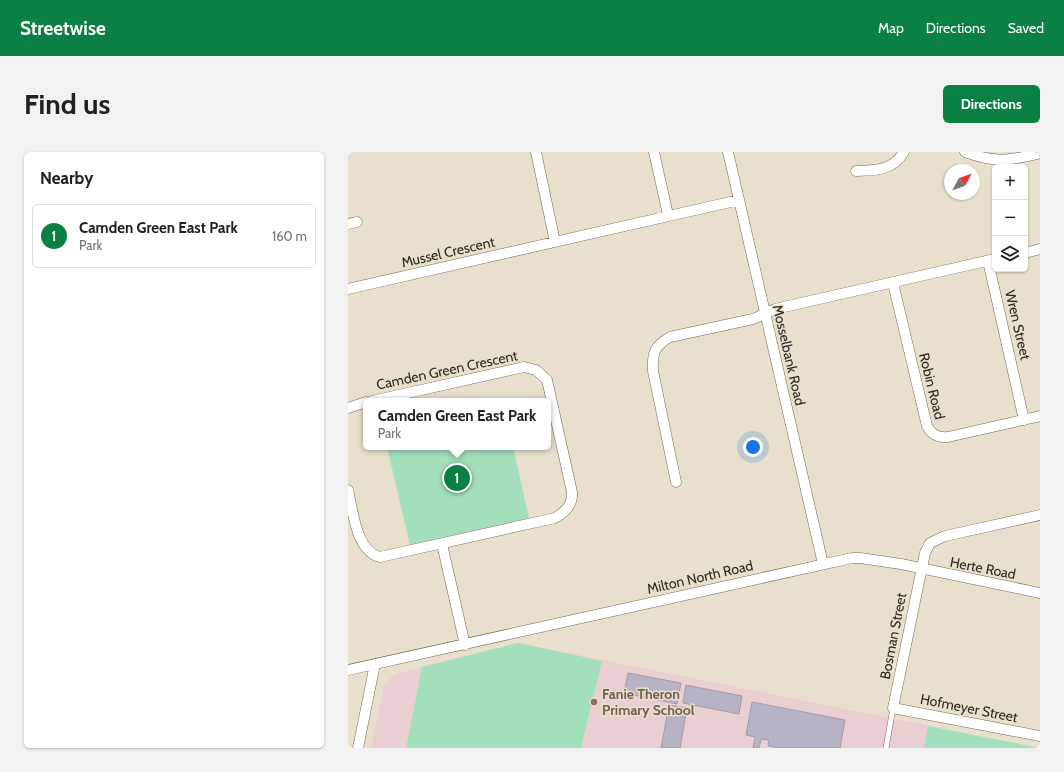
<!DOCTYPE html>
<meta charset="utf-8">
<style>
body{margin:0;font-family:Cabin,sans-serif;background:#f2f2f2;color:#202124}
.controls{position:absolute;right:12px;top:12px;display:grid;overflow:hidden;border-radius:6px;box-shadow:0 1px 3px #0004}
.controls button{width:36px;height:36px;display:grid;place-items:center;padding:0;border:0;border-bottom:1px solid #e0e0e0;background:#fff;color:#202124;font:20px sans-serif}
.compass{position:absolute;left:596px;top:12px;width:36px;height:36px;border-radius:50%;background:#fff;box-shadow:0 1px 3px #0004;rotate:49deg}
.you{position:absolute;left:405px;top:295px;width:14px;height:14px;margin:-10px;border:3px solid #fff;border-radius:50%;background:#1a73e8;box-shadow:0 0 0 6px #1a73e833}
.badge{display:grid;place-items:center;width:26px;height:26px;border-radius:50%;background:#0b8043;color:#fff;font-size:13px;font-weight:700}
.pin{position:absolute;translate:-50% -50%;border:2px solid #fff;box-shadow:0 1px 4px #0006}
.popup{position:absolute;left:15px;top:246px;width:188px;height:52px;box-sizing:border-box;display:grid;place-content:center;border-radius:6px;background:#fff;filter:drop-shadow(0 1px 3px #0005);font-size:13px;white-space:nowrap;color:#757577}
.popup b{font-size:15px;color:#202124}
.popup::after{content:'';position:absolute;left:50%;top:100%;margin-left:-8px;border:8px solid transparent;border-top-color:#fff}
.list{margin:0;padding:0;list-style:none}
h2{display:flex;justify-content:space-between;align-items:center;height:52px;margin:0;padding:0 16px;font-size:17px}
h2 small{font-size:13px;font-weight:400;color:#757577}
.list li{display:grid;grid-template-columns:26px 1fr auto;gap:12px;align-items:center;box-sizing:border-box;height:64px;margin:0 8px 8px;padding:0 8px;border:1px solid #e0e0e0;border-radius:6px}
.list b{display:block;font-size:15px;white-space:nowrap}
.list p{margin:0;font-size:13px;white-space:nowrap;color:#757577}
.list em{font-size:13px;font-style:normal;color:#757577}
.icon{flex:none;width:22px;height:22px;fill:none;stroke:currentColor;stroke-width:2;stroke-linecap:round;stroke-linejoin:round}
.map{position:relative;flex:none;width:692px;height:596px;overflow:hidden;border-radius:6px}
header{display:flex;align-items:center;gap:24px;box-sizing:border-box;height:56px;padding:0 20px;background:#0b8043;color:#fff}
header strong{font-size:19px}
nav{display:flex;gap:22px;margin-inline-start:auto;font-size:14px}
.intro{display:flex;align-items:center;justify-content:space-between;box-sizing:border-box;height:96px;padding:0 24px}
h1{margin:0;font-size:28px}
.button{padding:10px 18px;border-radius:6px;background:#0b8043;color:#fff;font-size:14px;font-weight:700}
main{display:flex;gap:24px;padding:0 24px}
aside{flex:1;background:#fff;border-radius:6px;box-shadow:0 1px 3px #0004}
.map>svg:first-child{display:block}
</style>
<header>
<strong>Streetwise</strong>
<nav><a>Map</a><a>Directions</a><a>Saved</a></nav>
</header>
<div class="intro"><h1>Find us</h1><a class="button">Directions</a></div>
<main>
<aside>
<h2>Nearby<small></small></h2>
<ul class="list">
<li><span class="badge">1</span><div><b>Camden Green East Park</b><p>Park</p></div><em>160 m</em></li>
</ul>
</aside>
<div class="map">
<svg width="692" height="596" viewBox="0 0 692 596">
<rect width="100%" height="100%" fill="#e8e0cc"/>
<path fill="#eacfd2" d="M170 491 691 596H23L36 533 47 522Z"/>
<path fill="#a3dfbc" d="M39 295H165L181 366 62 393Z
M170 491 254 509 233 596H58L74 515Z
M580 574 691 596H576Z"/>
<path fill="#b8b2c5" stroke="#a19bad" d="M280 521 333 531 329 552 276 541Z
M338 533 394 544 391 562 335 551Z
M404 550 497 568 492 596H432L420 594 421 588 413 587 411 596H405L407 585 398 583Z
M321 553 339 556 332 596H313Z"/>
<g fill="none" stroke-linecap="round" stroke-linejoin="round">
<g stroke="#716a58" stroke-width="6">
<path id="service" d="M538 596 545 556"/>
</g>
<g stroke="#716a58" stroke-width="11">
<path id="minor" d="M188 0 207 90
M306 0 320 63
M380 0 475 412
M617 0C647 11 661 9 692 1
M508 19C528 18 544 19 556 0
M0 72 9 70
M677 101 692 97
M640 109 676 268
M545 131 579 274C584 283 590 286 600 285L692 264
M0 137 391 48
M0 256 18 250
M328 330 305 219C304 202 306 194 322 185L405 167 427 157 647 107
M0 338C5 359 8 399 32 405L207 366C217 360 225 353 224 340L199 228 188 218 176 215 24 249
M692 363 597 384 582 391 577 401 545 556 692 584
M94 392 117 493
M0 518 504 406H512L553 412 692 441
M10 596 27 512"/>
</g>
<use href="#service" stroke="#fff" stroke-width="5"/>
<use href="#minor" stroke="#fff" stroke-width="10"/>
</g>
<circle fill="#8d6e63" stroke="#e8e0cc" stroke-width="1.5" cx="246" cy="550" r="4"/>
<g text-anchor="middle" stroke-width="3" stroke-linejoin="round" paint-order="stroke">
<g font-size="14" fill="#2d2a23" stroke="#e8e0cc">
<text transform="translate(100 100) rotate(-13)" y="5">Mussel Crescent</text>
<text transform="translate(670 173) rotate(77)" y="5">Wren Street</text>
<text transform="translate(441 203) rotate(77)" y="5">Mosselbank Road</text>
<text transform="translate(99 218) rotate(-12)" y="5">Camden Green Crescent</text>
<text transform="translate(584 234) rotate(76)" y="5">Robin Road</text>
<text transform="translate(635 416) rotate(11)" y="5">Herte Road</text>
<text transform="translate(352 425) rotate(-13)" y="5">Milton North Road</text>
<text transform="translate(545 484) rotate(-79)" y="5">Bosman Street</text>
<text transform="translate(621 556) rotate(11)" y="5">Hofmeyer Street</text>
</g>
<g font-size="14" font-weight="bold" fill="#785e54" stroke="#e8e0cc" text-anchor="start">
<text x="254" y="547">Fanie Theron<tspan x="254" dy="16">Primary School</tspan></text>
</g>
</g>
</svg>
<div class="controls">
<button>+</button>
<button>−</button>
<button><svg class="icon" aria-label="layers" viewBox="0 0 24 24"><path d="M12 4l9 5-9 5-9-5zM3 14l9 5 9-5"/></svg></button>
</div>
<svg class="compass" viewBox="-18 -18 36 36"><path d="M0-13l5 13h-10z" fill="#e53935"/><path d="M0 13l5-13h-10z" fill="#757577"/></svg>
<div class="you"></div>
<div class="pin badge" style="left:109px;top:326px">1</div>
<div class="popup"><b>Camden Green East Park</b>Park</div>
</div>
</main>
